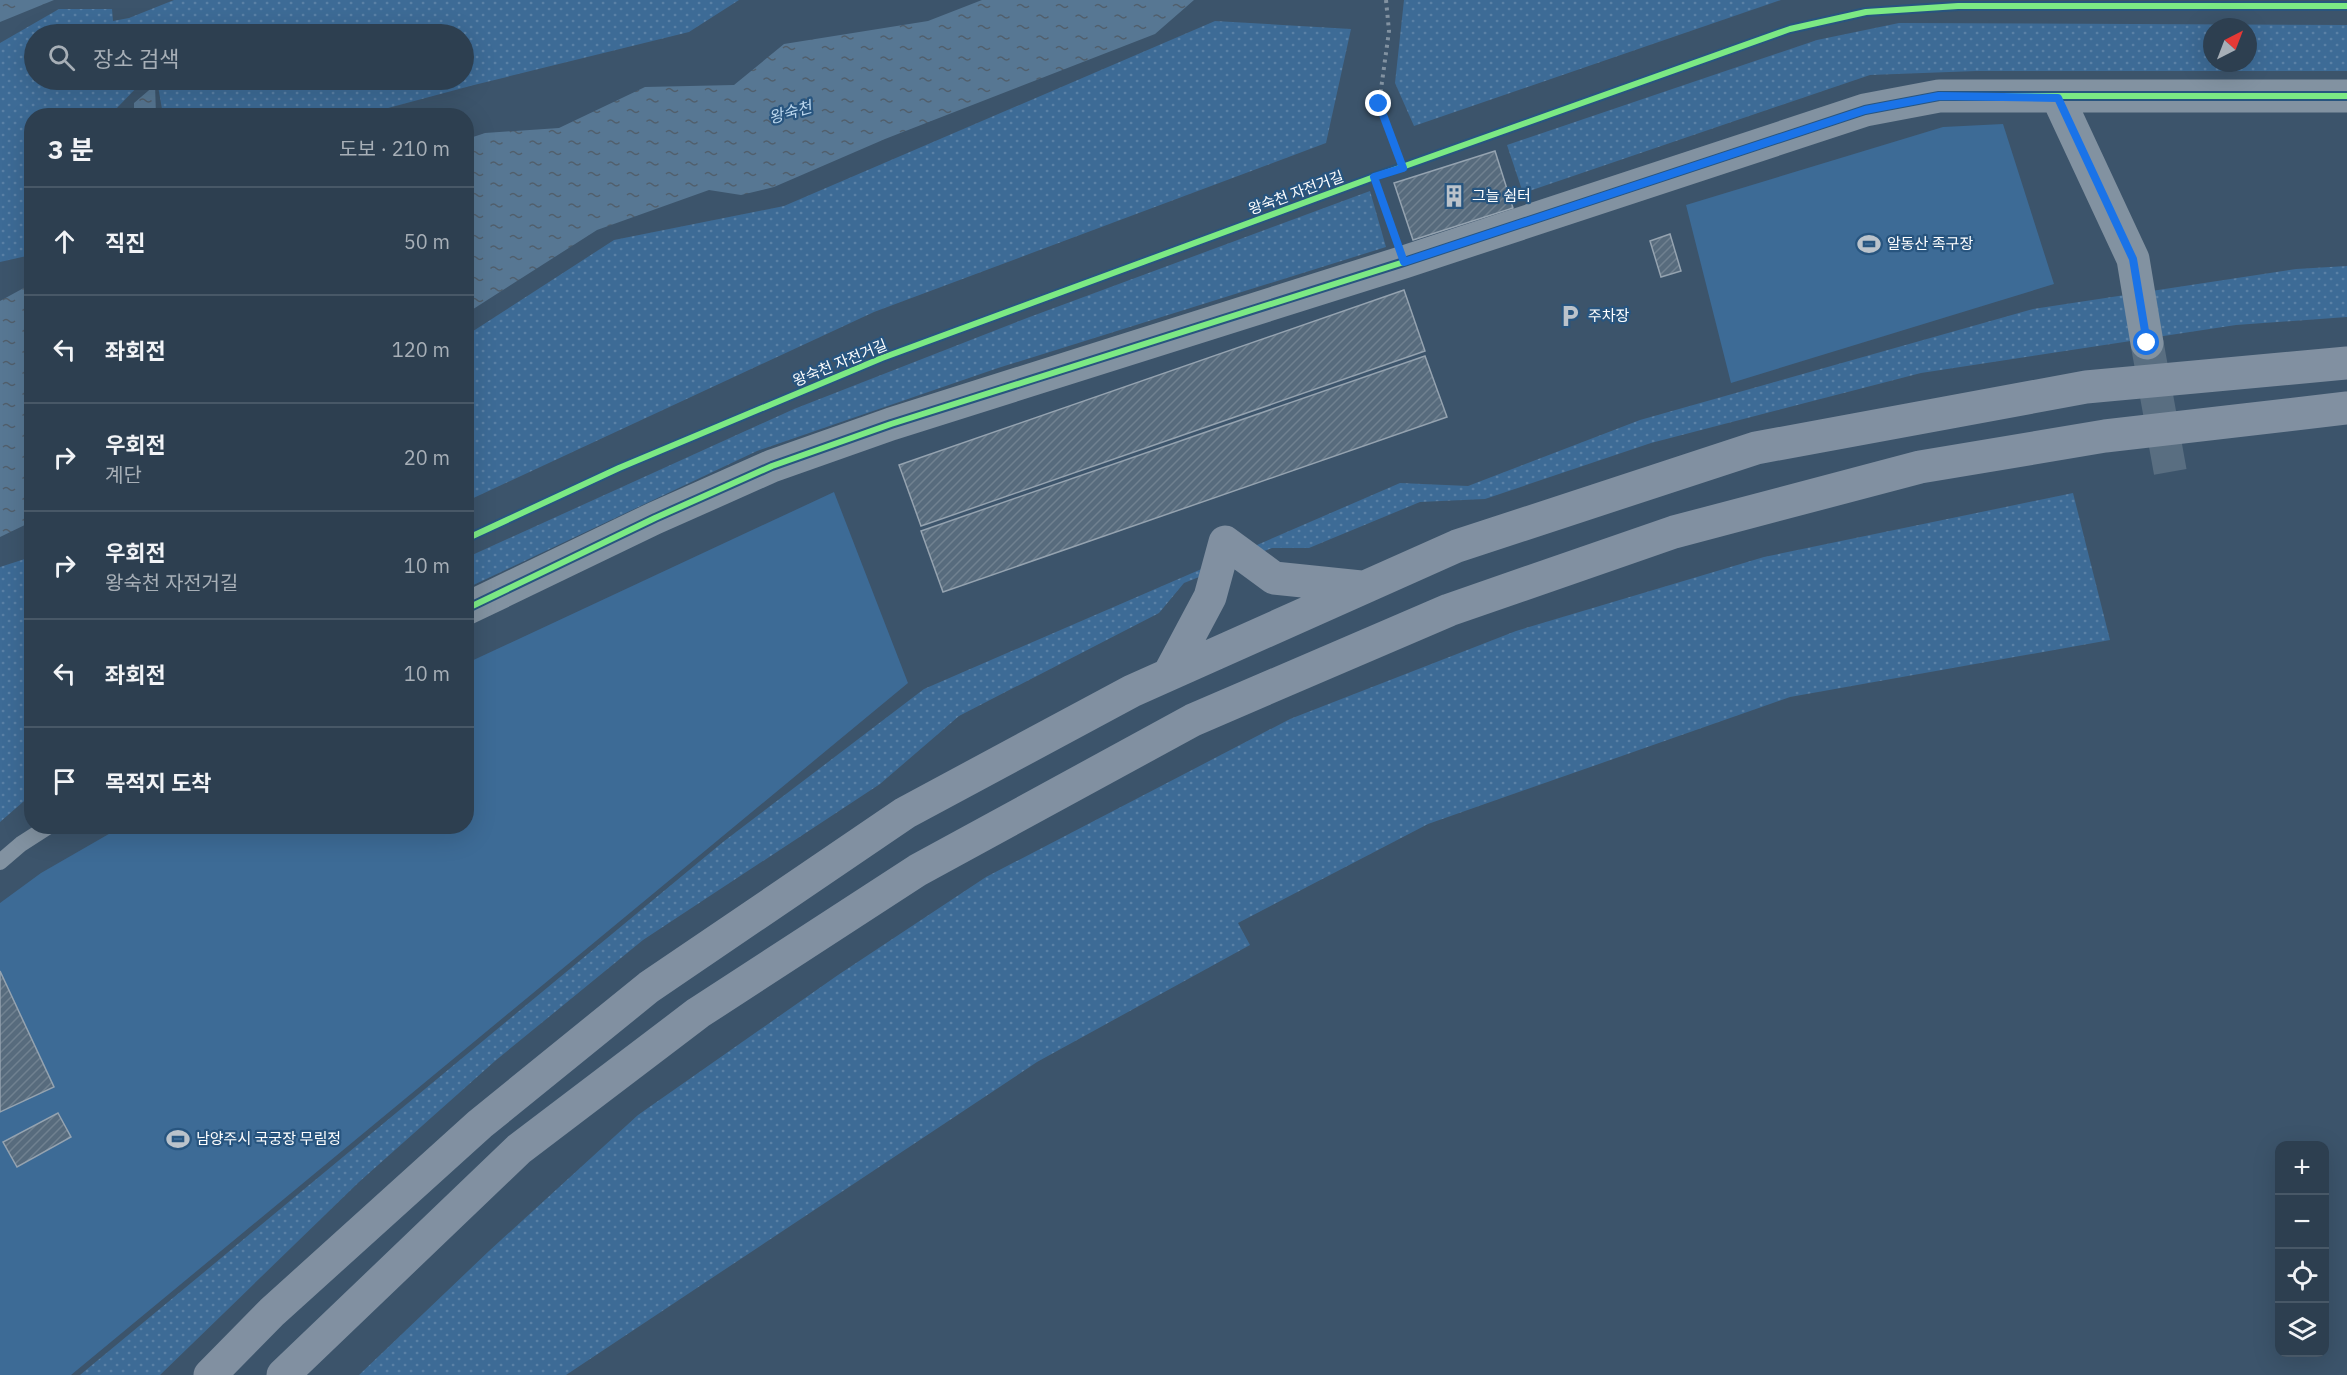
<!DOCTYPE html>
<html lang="ko">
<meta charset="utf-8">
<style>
body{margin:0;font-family:"IBM Plex Sans","Noto Sans KR",sans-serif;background:#354657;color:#f1f3f6}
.controls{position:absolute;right:18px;bottom:18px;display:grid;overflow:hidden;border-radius:12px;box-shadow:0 6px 24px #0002}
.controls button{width:54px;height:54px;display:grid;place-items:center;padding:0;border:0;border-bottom:2px solid #485867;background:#2d3f50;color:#f1f3f6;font:30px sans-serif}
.compass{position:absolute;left:2203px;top:18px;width:54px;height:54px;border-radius:50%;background:#2d3f50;box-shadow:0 6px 24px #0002;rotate:42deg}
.stop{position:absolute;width:18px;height:18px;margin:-14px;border:4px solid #1a73e8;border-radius:50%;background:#fff}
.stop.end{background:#1a73e8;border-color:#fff;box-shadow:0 2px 6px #0008}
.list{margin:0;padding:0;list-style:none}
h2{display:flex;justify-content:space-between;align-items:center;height:78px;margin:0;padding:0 24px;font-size:26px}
h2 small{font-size:20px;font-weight:400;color:#a7afb7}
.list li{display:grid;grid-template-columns:39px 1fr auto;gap:18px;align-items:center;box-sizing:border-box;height:108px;padding:0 24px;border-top:2px solid #485867}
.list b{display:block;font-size:22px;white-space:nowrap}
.list p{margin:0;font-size:20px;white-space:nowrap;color:#a7afb7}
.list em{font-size:20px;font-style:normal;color:#a7afb7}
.icon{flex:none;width:33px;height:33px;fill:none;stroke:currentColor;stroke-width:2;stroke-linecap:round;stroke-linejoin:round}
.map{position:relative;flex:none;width:2347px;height:1375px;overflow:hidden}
.search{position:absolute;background:#2d3f50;box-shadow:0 6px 24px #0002;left:24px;top:24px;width:450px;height:66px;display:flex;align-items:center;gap:15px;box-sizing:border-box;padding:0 21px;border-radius:33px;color:#a7afb7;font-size:22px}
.panel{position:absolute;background:#2d3f50;box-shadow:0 6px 24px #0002;left:24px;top:108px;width:450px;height:726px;border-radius:24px}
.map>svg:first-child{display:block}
</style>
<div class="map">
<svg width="2347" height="1375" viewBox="0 0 2347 1375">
<defs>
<pattern id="grass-dots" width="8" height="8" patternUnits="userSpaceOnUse" patternTransform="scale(1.5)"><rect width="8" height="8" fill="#3d6b96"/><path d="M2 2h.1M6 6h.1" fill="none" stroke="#5a81a6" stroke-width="1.8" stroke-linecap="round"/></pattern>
<pattern id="water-ripples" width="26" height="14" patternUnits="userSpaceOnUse" patternTransform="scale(1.5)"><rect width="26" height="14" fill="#577793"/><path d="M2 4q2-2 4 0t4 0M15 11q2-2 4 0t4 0" fill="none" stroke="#515f6c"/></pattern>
<pattern id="building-hatch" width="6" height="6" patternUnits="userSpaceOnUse" patternTransform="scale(1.5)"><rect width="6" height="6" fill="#576b7d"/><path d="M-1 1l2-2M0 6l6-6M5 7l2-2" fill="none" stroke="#708190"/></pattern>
</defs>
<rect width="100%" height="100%" fill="#3c546b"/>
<path fill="url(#grass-dots)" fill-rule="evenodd" d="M174 0H739L689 32 474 85 362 115H163L157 80H464V34H34V80H144L115 110 116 115 32 116 31 255 0 262V43L59 9H112L113 21 129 18Z
M1404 0H1781L1414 126 1395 83Z
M1215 21 1351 29 1326 143 874 312 467 501V335L614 240 784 206Z
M1899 23 2347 25V71H1976L1870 75 1523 193 1507 145 1817 40ZM2212 27H2248V63H2212Z
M1370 191 1386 247 998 368 757 451 467 588V558L470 556 794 409 1027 318Z
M2347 266V317L2236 325 1921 373 1651 443 1485 499 1420 502 1309 548H1272L1184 583 1159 613 959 716 880 784 643 940 495 1061 359 1182 160 1375H80L723 842 924 689 1400 483 1468 486 1640 420 2033 309 2296 269Z
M2073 493 2110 640 1790 697 1428 824 1238 923 1250 945 1037 1062 566 1375H359L489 1251 638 1115 838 975 986 877 1290 719 1516 631 1764 557Z
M31 557V795L0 822V567Z"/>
<path fill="#3d6b96" d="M2003 124 2054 284 1731 383 1686 205 1943 127Z
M834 492 908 683 71 1375H0V903L41 873 121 827 466 826 467 663Z"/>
<path fill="url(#water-ripples)" d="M0 0H54L0 22Z
M982 0H1194L1155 34 885 139 774 187 741 195 709 190 597 230 467 313V139L485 133 559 128 645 87 734 85 784 44 928 21Z
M155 85 156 115H134V103Z
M31 284V522L0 537V301Z"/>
<path fill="url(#building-hatch)" stroke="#95a3b0" stroke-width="1.5" d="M1495 151 1513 208 1413 240 1394 183Z
M1670 234 1681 271 1661 277 1650 241Z
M1404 290 1425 351 921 526 899 465Z
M1425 356 1447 417 943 592 921 531Z
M0 971 54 1087 0 1112Z
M58 1113 71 1137 17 1167 3 1142Z"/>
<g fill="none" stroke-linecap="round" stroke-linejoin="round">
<path stroke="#596e81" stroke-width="33" stroke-dasharray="33 16" stroke-linecap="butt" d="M2147 343 2173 487"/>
<path stroke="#8292a1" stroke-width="4" stroke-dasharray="3 4.5" stroke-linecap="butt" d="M1386 0 1389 31 1379 104 1403 168
M1374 177 1391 228"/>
<path stroke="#8292a1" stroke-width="16" d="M0 862 21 844 49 826"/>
<path stroke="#8292a1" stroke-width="33" d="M2058 98 2133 259 2147 343
M466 609 655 518 772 466 891 424 1404 262 1865 110 1939 96H2347"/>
<path stroke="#8190a1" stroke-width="33" d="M1169 674 1210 597 1225 542 1274 578 1361 587
M210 1375 272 1312 480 1124 649 987 905 813 1132 691 1457 546 1756 448 2086 387 2347 363
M283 1375 519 1149 698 1013 918 870 1193 720 1449 610 1674 532 1920 467 2105 436 2347 408"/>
<g stroke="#28557f" stroke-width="10">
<path id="cycleway" d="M466 539 619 468 882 358 1374 177 1790 29 1866 12 1958 6H2347
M466 609 655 518 772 466 891 424 1404 262 1865 110 1939 96H2347"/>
</g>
<use href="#cycleway" stroke="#7ce984" stroke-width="6"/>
</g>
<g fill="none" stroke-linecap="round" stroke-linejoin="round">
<path stroke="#1a73e8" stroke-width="8" d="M1379 104 1403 168 1374 177 1404 262 1865 110 1939 96 2058 98 2133 259 2147 343"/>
</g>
<defs>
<g id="building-bare" transform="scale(1.8)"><path d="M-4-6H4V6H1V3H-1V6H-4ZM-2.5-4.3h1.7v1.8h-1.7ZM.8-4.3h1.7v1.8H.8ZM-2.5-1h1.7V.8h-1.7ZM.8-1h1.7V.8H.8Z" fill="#bbc3cb" stroke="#28557f" stroke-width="2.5" paint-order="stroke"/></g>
<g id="stadium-bare" transform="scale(1.8)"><path d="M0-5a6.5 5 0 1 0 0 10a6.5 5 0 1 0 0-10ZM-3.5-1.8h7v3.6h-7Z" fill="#bbc3cb" stroke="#28557f" stroke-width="2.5" paint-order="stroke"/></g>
<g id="parking-bare" transform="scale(1.8)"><path d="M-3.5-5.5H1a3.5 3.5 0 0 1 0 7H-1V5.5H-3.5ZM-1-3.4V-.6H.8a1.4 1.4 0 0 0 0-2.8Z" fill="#bbc3cb" stroke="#28557f" stroke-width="2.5" paint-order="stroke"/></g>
</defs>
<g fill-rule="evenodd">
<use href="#building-bare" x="1454" y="196"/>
<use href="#stadium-bare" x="1869" y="244"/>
<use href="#parking-bare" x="1570" y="316"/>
<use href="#stadium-bare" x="178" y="1139"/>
</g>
<g text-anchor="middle" stroke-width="4.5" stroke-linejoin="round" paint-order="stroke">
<g font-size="15" fill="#fff" stroke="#28557f">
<text transform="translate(1296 193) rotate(-20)" y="5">왕숙천 자전거길</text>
<text transform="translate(840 363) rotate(-22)" y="5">왕숙천 자전거길</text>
</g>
<g font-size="15" fill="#fff" stroke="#28557f" text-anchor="start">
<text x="1472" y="201">그늘 쉼터</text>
<text x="1887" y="249">알동산 족구장</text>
<text x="1588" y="321">주차장</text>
<text x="196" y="1144">남양주시 국궁장 무림정</text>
</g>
<g font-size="16" font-style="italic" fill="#bad6ed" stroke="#28557f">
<text transform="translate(790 112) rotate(-16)" y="6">왕숙천</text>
</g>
</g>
</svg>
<div class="controls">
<button>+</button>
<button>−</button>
<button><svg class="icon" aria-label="locate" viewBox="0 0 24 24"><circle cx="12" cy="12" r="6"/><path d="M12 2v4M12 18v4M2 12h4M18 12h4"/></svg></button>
<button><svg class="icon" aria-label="layers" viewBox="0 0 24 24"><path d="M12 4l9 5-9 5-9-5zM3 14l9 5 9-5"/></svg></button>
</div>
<svg class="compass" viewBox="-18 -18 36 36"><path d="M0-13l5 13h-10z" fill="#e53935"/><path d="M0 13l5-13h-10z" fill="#a7afb7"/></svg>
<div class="stop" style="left:2147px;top:343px"></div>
<div class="stop end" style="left:1379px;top:104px"></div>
<div class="search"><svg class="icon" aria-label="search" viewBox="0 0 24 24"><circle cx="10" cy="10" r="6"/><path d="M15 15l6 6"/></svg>장소 검색</div>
<section class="panel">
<h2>3 분<small>도보 · 210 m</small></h2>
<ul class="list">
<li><svg class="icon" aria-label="ahead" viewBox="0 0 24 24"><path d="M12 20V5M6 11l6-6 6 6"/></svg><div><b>직진</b></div><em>50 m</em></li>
<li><svg class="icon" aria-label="left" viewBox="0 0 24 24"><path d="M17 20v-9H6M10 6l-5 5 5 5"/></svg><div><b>좌회전</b></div><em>120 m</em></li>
<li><svg class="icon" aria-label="right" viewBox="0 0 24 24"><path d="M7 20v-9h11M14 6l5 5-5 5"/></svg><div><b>우회전</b><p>계단</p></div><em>20 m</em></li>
<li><svg class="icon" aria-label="right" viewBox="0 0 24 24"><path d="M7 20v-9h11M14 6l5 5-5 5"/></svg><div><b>우회전</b><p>왕숙천 자전거길</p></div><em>10 m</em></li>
<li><svg class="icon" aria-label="left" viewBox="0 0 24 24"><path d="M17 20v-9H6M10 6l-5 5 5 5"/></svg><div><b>좌회전</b></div><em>10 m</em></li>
<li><svg class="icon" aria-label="arrive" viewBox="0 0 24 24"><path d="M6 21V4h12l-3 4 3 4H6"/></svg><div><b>목적지 도착</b></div></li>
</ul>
</section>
</div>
